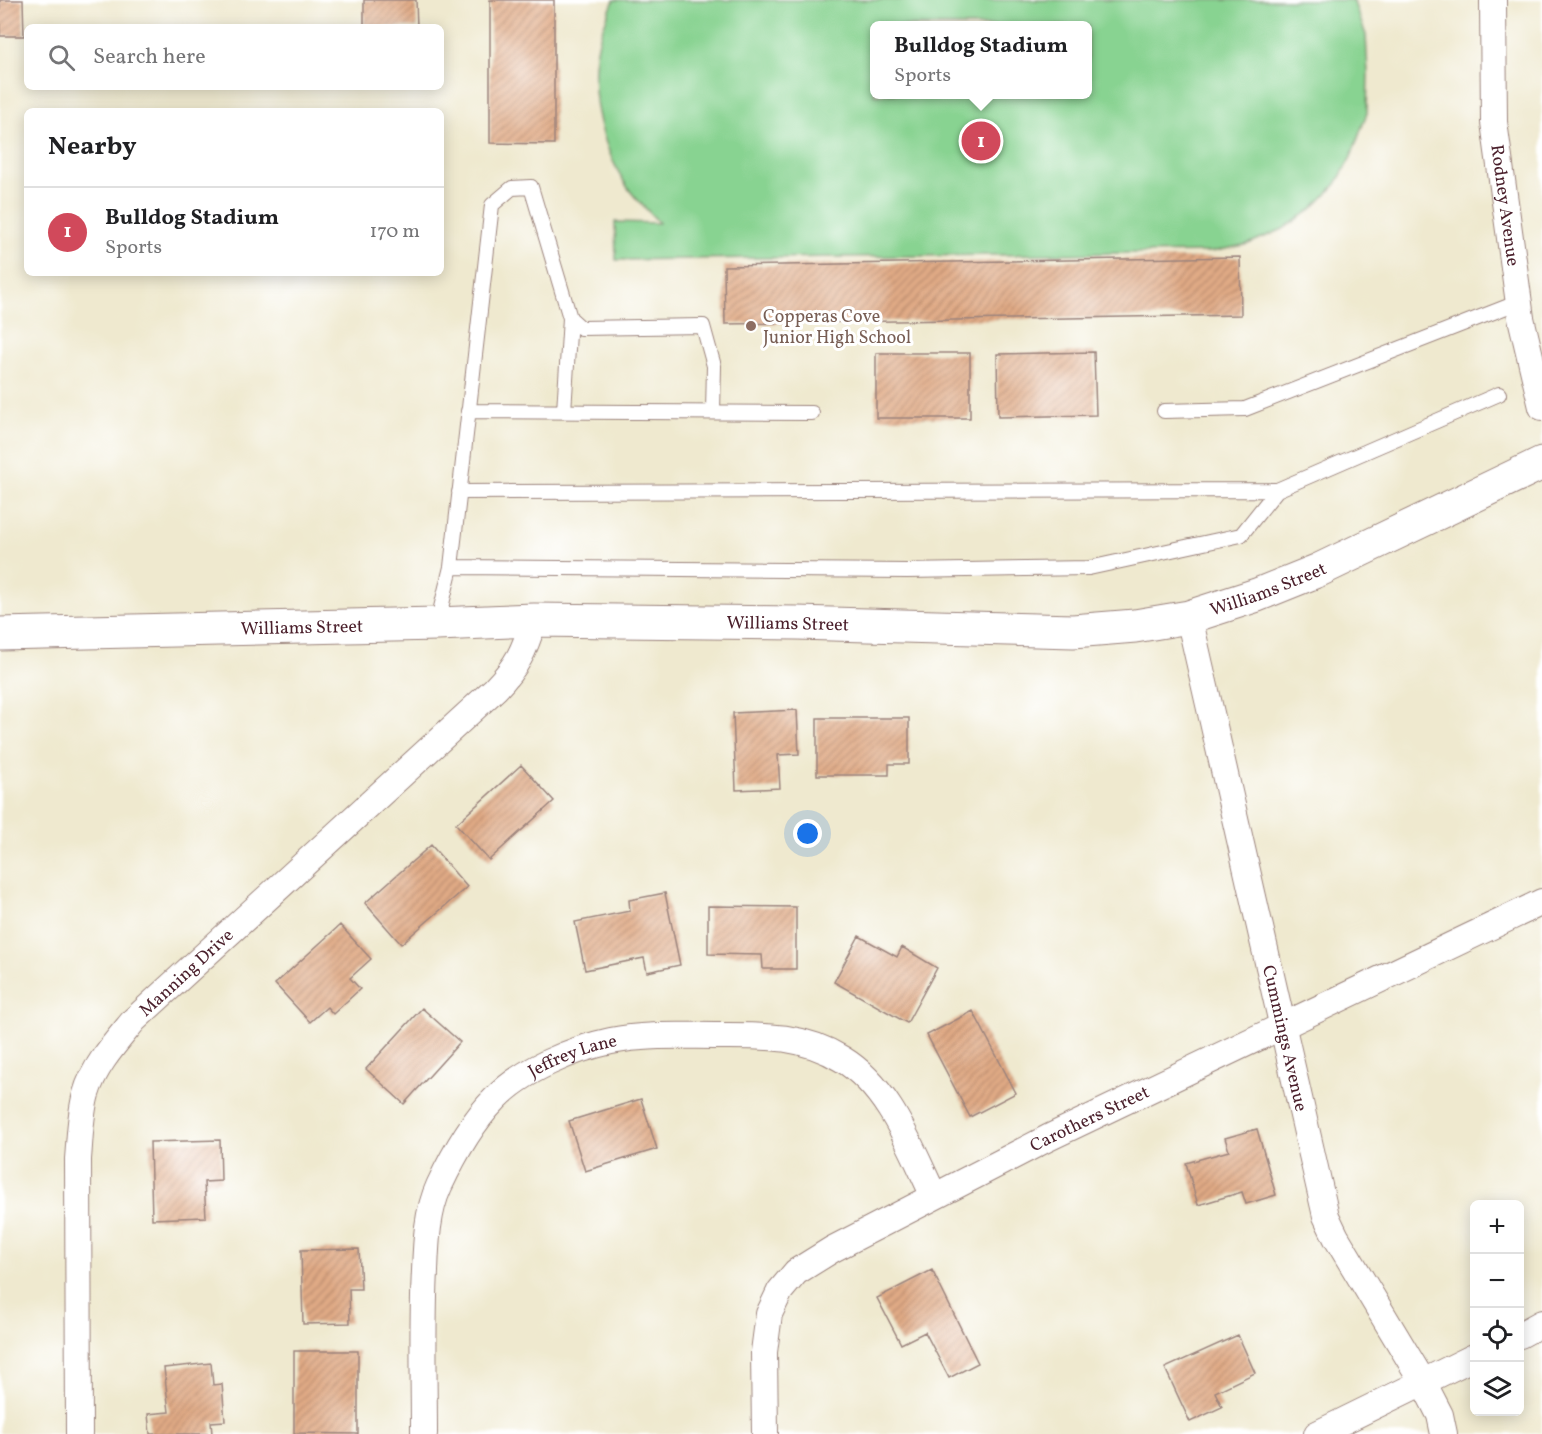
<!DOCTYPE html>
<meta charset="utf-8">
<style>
body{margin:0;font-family:Vollkorn,serif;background:#f2f2f2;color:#202124}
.controls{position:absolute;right:18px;bottom:18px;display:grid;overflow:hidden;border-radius:9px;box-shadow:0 3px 15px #0003}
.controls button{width:54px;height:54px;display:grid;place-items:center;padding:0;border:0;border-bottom:2px solid #e0e0e0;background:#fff;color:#202124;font:30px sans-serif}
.you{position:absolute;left:808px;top:834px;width:21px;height:21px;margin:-15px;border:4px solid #fff;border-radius:50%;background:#1a73e8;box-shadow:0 0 0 9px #1a73e833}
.badge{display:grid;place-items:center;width:39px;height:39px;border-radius:50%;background:#d1495b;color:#fff;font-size:20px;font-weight:700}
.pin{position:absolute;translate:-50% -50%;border:3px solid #fff;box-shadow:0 2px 6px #0006}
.popup{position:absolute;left:870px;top:21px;width:222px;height:78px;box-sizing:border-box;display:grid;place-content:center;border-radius:9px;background:#fff;filter:drop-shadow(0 2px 4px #0005);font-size:20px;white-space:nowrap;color:#757577}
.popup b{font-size:22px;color:#202124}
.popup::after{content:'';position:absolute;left:50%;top:100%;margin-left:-12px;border:12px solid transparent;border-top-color:#fff}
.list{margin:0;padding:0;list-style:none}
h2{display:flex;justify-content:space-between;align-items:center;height:78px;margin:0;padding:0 24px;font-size:26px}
h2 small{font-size:20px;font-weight:400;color:#757577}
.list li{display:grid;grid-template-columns:39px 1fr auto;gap:18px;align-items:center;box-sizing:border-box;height:90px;padding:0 24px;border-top:2px solid #e0e0e0}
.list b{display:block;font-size:22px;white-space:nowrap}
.list p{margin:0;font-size:20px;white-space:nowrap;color:#757577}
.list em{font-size:20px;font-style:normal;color:#757577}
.icon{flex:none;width:33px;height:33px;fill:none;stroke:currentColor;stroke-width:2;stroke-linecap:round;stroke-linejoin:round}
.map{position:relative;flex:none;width:1542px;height:1434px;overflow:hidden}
.search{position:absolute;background:#fff;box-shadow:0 3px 15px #0003;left:24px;top:24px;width:420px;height:66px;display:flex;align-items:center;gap:15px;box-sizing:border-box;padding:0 21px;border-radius:9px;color:#757577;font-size:22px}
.panel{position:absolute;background:#fff;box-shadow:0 3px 15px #0003;left:24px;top:108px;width:420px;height:168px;border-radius:9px}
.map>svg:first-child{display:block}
</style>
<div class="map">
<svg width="1542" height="1434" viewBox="0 0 1542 1434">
<defs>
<pattern id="building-hatch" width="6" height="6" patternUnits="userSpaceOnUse" patternTransform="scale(1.5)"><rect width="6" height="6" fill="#e0aa85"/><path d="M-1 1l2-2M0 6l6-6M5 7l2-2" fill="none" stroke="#b88a6d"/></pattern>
</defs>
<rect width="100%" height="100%" fill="#fff"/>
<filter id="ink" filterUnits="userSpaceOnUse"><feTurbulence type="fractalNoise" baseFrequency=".0167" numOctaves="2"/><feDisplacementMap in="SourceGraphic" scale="12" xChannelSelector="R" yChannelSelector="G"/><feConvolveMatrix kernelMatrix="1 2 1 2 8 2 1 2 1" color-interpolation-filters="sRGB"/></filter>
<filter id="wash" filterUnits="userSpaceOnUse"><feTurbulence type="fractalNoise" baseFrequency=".008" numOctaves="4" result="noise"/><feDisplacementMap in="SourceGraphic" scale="24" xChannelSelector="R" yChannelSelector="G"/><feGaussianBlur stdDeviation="1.35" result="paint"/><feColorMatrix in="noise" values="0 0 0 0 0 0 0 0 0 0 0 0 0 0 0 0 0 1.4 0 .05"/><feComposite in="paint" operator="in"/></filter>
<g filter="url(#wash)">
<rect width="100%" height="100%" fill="#efe9cf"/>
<path fill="#88d391" stroke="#69795e" stroke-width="1.5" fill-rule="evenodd" d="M614 0H1353L1366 35 1368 74 1367 113 1351 157 1336 184 1312 209 1283 229 1248 244 1212 252 616 260 615 222 659 223C649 211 637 201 628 188 599 144 585 81 602 30 606 20 610 10 614 0ZM874 26H1088V94H874Z"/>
<g id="blocks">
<path fill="url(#building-hatch)" d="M0 0H23L24 36H0Z
M364 0H416L417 27H364Z
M490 0H554V144L490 143Z
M1240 257 1241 315 725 324 724 266Z
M1094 352 1096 415 998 417 997 354Z
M876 353H970V418H876Z
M797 710 799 754 778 755 780 788 736 790 733 713Z
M817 718H909V764H889V775H817Z
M521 765 554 801 489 860 456 824Z
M431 845 467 887 401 944 365 903Z
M665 893 680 965 647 972 644 958 585 970 575 922 630 911 629 900Z
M708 906 796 907V969H763L762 955 708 954Z
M340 925 371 959 350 978 360 989 333 1014 327 1007 310 1022 275 984Z
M859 936 897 957 902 947 937 968 907 1023 834 982Z
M422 1008 460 1042 404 1104 366 1069Z
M973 1011 1016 1093 970 1117 927 1035Z
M641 1099 657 1149 585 1171 569 1121Z
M1257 1129 1276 1195 1246 1204 1242 1192 1198 1205 1186 1163 1229 1151 1225 1138Z
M220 1140 221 1181 204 1182 206 1217 152 1219 150 1142Z
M359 1249 361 1289H349L350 1323 303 1324 301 1250Z
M932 1270 978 1363 949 1378 925 1332 901 1344 877 1298Z
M1238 1335 1255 1373 1215 1392 1222 1407 1190 1422 1165 1368Z
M294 1351H358V1434L294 1433Z
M211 1363 213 1385 222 1384 225 1421 211 1422 212 1434H150L148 1414 169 1412 164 1368Z"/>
</g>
</g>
<g filter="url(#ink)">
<use href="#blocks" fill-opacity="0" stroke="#9c847d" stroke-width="1.5"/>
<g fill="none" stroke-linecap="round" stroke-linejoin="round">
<g stroke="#9c847d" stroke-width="16">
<path id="service" d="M468 411 812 413
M564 411 570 318
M1164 411 1245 409 1519 302
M459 492 1277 490 1499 394
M451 567 907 571 1089 568 1241 535 1277 490
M437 624 451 567 492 205 512 188 531 187 570 318 581 328 703 326 714 366 713 412"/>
</g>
<g stroke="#9c847d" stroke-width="28">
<g id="minor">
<path id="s1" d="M1493 0 1494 122 1521 318 1542 407"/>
<path id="s2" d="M1189 617 1326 1216 1336 1237 1423 1382 1440 1415 1444 1434"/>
<path d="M1520 1335 1542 1323"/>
<path id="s3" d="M79 1434 78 1159C80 1137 80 1115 86 1094 94 1066 116 1042 134 1020L495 689C518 665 524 651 534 620"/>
<path id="s4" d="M424 1434C424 1380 422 1325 425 1271 426 1243 427 1212 439 1186 453 1156 471 1123 495 1099 522 1070 573 1049 611 1041 645 1034 681 1036 715 1036 761 1036 801 1034 842 1059 890 1088 911 1149 934 1196"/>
<path id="s5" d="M765 1434 764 1352 769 1314 780 1291 796 1272 833 1249 1048 1138 1542 902"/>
<path d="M1317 1434 1474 1357"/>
</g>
</g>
<g stroke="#9c847d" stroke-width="35">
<g id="tertiary">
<path id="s6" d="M0 634 437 624 534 620 797 623 1073 631 1135 626 1189 617 1257 595 1319 570 1542 463"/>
</g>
</g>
<use href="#service" stroke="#fff" stroke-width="14"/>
<use href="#minor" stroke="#fff" stroke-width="26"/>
<use href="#tertiary" stroke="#fff" stroke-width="33"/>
</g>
</g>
<circle fill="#8d6e63" stroke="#fff" stroke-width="2" cx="751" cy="326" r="6"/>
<g text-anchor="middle" stroke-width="6" stroke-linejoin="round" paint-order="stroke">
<g font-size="18" fill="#4a1f2b" stroke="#fff">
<text dy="6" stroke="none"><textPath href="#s1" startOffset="206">Rodney Avenue</textPath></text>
<text dy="6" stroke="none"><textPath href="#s6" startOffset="1274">Williams Street</textPath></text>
<text dy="6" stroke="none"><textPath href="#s6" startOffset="788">Williams Street</textPath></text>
<text dy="6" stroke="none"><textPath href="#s6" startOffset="302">Williams Street</textPath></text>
<text dy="6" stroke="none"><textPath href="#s3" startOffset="500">Manning Drive</textPath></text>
<text dy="6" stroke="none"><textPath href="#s2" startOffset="432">Cummings Avenue</textPath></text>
<text dy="6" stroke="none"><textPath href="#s4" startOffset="444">Jeffrey Lane</textPath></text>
<text dy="6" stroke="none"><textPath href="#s5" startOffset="502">Carothers Street</textPath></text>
</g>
<g font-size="18" fill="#785e54" stroke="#fff" text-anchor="start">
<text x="763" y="322">Copperas Cove<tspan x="763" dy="21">Junior High School</tspan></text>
</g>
</g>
</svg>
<div class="controls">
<button>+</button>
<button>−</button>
<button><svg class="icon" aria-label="locate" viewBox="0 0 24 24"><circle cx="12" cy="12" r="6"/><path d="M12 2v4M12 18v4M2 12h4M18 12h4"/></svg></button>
<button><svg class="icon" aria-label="layers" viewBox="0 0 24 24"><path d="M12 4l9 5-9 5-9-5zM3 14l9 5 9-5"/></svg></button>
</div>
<div class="you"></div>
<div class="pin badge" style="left:981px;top:141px">1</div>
<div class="popup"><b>Bulldog Stadium</b>Sports</div>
<div class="search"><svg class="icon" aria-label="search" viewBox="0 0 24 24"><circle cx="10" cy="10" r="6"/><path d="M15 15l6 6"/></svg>Search here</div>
<section class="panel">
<h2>Nearby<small></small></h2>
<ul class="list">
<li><span class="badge">1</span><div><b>Bulldog Stadium</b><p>Sports</p></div><em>170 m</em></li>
</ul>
</section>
</div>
